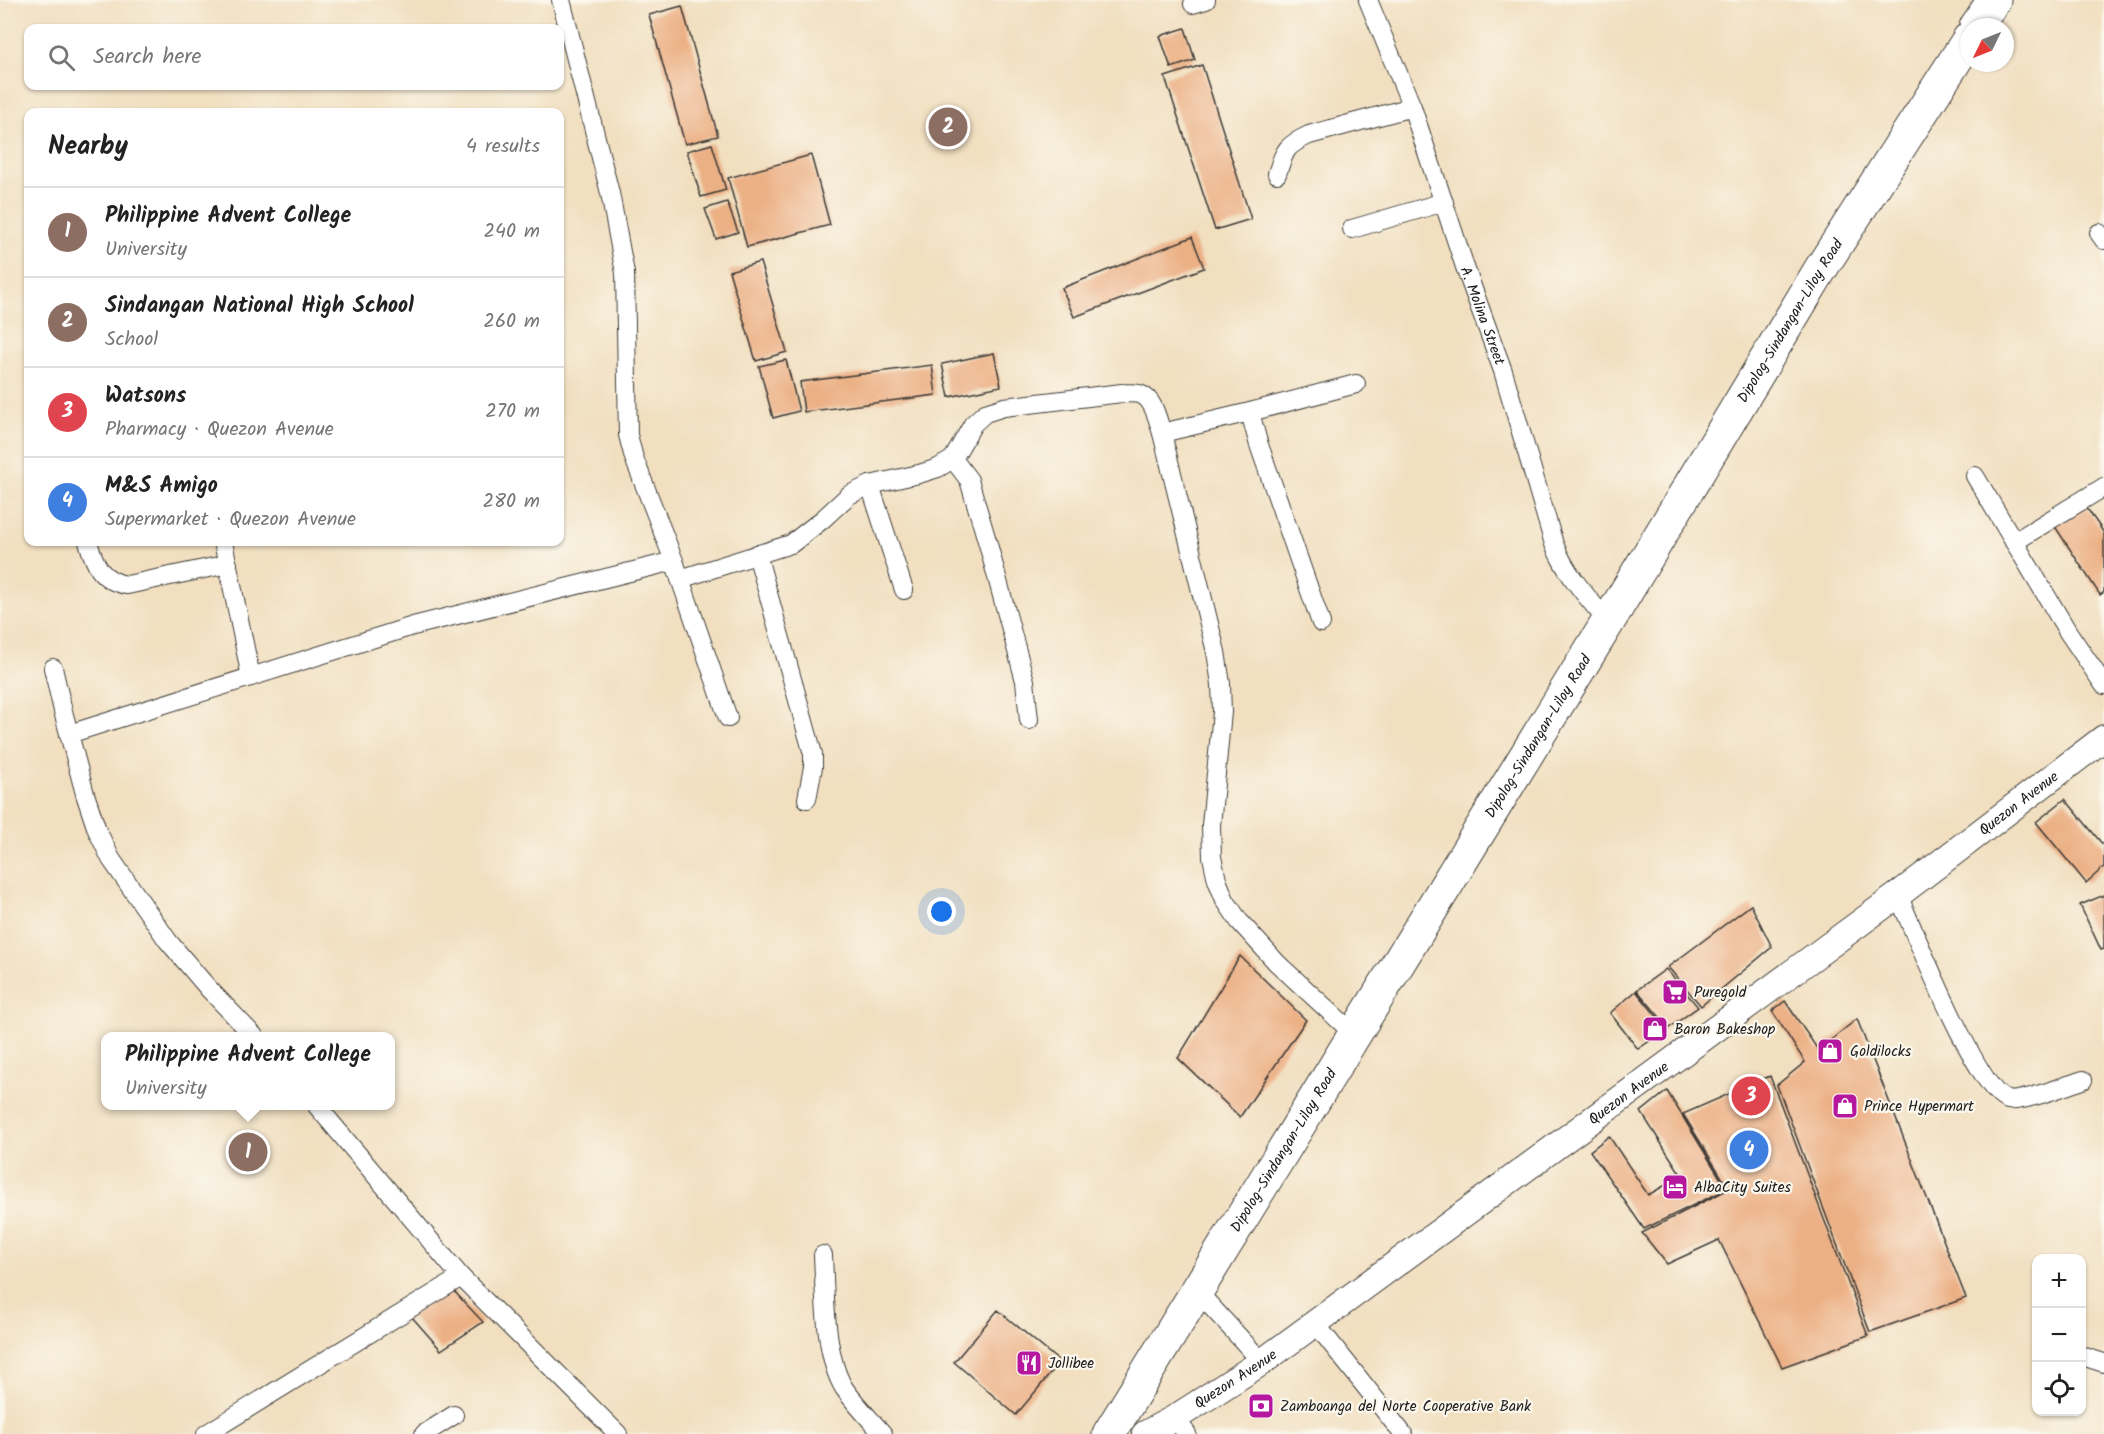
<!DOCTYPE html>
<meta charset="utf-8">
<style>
body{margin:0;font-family:Kalam,sans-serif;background:#f6f6f6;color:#222}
.controls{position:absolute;right:18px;bottom:18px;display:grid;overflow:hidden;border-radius:12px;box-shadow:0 2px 4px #0004}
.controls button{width:54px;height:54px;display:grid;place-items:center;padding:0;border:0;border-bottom:2px solid #e0e0e0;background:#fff;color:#222;font:30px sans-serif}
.compass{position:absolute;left:1960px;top:18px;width:54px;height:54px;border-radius:50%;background:#fff;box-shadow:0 2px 4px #0004;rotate:227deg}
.you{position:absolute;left:942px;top:912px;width:21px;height:21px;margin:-15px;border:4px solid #fff;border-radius:50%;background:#1a73e8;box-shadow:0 0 0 9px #1a73e833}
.badge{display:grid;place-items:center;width:39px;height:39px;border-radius:50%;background:#2563eb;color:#fff;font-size:20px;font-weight:700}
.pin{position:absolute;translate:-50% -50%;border:3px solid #fff;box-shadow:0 2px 6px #0006}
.popup{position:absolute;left:101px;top:1032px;width:294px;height:78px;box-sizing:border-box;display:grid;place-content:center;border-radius:12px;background:#fff;filter:drop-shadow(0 2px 4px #0005);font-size:20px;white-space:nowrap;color:#767676}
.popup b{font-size:22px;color:#222}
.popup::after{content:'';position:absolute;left:50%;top:100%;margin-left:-12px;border:12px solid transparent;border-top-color:#fff}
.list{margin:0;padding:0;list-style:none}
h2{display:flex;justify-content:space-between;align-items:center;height:78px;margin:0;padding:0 24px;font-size:26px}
h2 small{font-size:20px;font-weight:400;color:#767676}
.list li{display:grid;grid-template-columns:39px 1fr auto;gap:18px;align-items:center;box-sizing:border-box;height:90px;padding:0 24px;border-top:2px solid #e0e0e0}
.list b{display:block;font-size:22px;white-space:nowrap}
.list p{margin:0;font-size:20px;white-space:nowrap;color:#767676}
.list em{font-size:20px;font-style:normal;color:#767676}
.icon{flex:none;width:33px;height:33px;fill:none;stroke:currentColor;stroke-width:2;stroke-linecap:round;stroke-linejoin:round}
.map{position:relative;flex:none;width:2104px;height:1434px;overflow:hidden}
.search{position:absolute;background:#fff;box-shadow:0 2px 4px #0004;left:24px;top:24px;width:540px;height:66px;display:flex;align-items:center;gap:15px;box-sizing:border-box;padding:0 21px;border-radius:12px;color:#767676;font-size:22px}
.panel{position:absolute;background:#fff;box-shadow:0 2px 4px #0004;left:24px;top:108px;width:540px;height:438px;border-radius:12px}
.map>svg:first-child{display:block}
</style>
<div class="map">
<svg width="2104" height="1434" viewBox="0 0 2104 1434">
<rect width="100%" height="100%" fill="#fbf7ec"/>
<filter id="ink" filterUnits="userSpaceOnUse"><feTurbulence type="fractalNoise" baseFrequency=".0167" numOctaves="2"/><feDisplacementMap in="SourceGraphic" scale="12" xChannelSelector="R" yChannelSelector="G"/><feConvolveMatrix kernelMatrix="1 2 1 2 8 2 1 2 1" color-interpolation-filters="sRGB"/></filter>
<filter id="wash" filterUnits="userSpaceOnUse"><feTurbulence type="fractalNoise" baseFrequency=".008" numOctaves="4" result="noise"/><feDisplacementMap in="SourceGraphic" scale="24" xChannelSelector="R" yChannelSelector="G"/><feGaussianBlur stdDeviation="1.35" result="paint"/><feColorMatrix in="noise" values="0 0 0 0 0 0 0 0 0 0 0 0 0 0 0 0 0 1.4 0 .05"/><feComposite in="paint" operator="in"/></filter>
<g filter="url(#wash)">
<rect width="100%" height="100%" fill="#f1dfc0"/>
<g id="blocks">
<path fill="#ecb085" d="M682 6 718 136 685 144 649 15Z
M1185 28 1195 60 1171 68 1160 36Z
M1202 65 1251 219 1215 230 1165 77Z
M712 144 726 190 701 197 687 151Z
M811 155 830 225 747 247 728 178Z
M727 202 738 232 716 239 705 209Z
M1192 237 1204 268 1074 317 1062 288Z
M760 262 787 352 756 361 729 271Z
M994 353 1001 386 949 397 942 364Z
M786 360 799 411 773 418 759 366Z
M932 365 936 395 804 412 800 382Z
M2086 507 2104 533V592L2100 595 2054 525Z
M2065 799 2104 846V867L2086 883 2036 822Z
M2104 895V949L2101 950 2080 905Z
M1751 905 1772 947 1701 1006 1668 967Z
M1240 956 1306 1020 1240 1117 1178 1058Z
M1666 969 1698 1007 1669 1028 1637 990Z
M1636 991 1667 1029 1638 1049 1610 1013Z
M1785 1001 1818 1050 1857 1019 1966 1298 1870 1332 1777 1085 1805 1062 1772 1011Z
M1770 1076 1868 1336 1782 1367 1719 1240 1667 1264 1642 1233 1729 1189 1683 1114Z
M1667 1091 1727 1189 1644 1229 1590 1151 1609 1136 1648 1195 1682 1176 1641 1112Z
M452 1289 483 1322 441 1350 411 1316Z
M998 1310 1060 1362 1016 1415 954 1362Z"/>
</g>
</g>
<g filter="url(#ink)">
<use href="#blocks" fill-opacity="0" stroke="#3c3935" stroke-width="1.5"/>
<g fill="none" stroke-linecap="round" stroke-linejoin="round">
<g stroke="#3c3935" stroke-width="20">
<g id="street">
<path d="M561 0 610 193 625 273 628 435 634 458 674 561 728 718"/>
<path id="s1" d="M1368 0 1412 107 1466 270 1503 371 1554 544C1566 574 1587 597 1608 622"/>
<path d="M1193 4 1206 0"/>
<path d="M1277 174C1285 150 1285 146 1309 135L1412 107"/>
<path d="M1352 229 1444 202"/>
<path d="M2099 233 2104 240"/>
<path d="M1250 412 1356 384"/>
<path d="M1162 433 1250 412 1258 442 1321 623"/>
<path d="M953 459 969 480 988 544 1025 681 1029 720"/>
<path d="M1975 476 2068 632 2104 685"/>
<path d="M870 485 904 590"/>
<path d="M88 542C95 565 101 581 127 585L228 564"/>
<path d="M223 542 251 677"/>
<path d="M2014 542 2104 487"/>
<path d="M757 554 813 754V767L807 799"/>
<path d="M680 579 791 544 823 519 849 495 870 485 919 474 938 468 953 459 973 424 985 413 1004 407 1122 393C1128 394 1136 392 1142 395 1154 400 1158 421 1162 433L1216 652 1221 684 1222 712 1211 825 1212 857 1217 880 1225 900 1239 921 1277 963 1354 1034"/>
<path d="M53 668 63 711 85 794 97 830 111 859 168 941 208 988 254 1036"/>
<path d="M69 734 413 626 674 561"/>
<path d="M1898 895C1913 928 1978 1093 2008 1100 2022 1103 2067 1085 2083 1080"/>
<path d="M317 1106 461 1277 618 1434"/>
<path d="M823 1255C825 1292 824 1356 844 1388 855 1404 870 1419 883 1434"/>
<path d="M1197 1291 1262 1362"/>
<path d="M1315 1323 1403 1434"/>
<path d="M2082 1356 2104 1363"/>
<path d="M1175 1418 1187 1434"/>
<path d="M206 1434 461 1277"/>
<path d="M424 1434 454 1415"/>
</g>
</g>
<g stroke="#3c3935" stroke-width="28">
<g id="secondary">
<path id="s2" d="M1145 1434 1175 1418 1262 1362 1898 895 2104 738"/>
</g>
</g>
<g stroke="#3c3935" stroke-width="35">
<g id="highway">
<path d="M1976 27 1994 0"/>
<path id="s3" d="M1109 1434 1608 622 1820 270 1969 39"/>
</g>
</g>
<use href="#street" stroke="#fff" stroke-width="18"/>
<use href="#secondary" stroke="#fff" stroke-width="26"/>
<use href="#highway" stroke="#fff" stroke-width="33"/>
</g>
</g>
<defs>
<g id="supermarket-square" transform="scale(1.35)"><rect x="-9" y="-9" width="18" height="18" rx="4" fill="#b5179e" stroke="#fbf7ec"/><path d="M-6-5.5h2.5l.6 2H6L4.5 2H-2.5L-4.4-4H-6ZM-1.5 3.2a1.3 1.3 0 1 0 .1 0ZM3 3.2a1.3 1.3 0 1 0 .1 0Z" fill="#fff"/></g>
<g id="shop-square" transform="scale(1.35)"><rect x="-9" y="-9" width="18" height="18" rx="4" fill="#b5179e" stroke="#fbf7ec"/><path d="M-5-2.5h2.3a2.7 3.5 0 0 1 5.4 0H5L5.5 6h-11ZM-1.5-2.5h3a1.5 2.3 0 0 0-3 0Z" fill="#fff"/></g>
<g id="hotel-square" transform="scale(1.35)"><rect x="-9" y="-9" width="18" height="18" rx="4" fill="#b5179e" stroke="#fbf7ec"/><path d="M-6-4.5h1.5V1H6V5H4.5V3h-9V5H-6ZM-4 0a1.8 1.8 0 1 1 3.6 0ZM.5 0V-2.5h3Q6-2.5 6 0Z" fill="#fff"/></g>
<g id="restaurant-square" transform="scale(1.35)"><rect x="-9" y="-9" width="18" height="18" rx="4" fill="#b5179e" stroke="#fbf7ec"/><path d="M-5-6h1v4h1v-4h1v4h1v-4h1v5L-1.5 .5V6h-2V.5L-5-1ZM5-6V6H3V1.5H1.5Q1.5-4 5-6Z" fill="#fff"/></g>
<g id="bank-square" transform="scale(1.35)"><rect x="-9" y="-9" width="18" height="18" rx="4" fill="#b5179e" stroke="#fbf7ec"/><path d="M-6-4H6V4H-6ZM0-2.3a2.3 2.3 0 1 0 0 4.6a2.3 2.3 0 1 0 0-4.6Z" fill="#fff"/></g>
</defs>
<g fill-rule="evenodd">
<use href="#supermarket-square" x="1675" y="992"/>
<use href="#shop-square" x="1655" y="1029"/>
<use href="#shop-square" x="1830" y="1051"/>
<use href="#shop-square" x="1845" y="1106"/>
<use href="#hotel-square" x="1675" y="1187"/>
<use href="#restaurant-square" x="1029" y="1363"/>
<use href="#bank-square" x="1261" y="1406"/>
</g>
<g text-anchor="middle" stroke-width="4.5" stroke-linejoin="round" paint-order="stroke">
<g font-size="15" fill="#1c1c1c" stroke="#fbf7ec">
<text dy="5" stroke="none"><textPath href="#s1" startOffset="336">A. Molina Street</textPath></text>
<text dy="5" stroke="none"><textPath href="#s3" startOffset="1305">Dipolog-Sindangan-Liloy Road</textPath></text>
<text dy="5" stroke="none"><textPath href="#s3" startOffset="819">Dipolog-Sindangan-Liloy Road</textPath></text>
<text dy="5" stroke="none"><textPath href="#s2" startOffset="1078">Quezon Avenue</textPath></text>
<text dy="5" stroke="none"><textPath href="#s2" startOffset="592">Quezon Avenue</textPath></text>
<text dy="5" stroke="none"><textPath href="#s3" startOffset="333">Dipolog-Sindangan-Liloy Road</textPath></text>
<text dy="5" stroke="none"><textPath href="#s2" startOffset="106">Quezon Avenue</textPath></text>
</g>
<g font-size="15" fill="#1c1c1c" stroke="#fbf7ec" text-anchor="start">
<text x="1694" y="997">Puregold</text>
<text x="1674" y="1034">Baron Bakeshop</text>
<text x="1850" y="1056">Goldilocks</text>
<text x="1864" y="1111">Prince Hypermart</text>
<text x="1694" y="1192">AlbaCity Suites</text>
<text x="1048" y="1368">Jollibee</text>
<text x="1280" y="1411">Zamboanga del Norte Cooperative Bank</text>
</g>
</g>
</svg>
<div class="controls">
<button>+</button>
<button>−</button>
<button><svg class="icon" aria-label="locate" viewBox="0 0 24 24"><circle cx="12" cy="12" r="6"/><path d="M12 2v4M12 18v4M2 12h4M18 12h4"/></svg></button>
</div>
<svg class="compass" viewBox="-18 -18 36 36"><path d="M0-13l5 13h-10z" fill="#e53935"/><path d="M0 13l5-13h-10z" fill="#767676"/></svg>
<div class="you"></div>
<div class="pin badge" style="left:248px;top:1152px;background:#8d6e63">1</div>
<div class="popup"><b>Philippine Advent College</b>University</div>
<div class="pin badge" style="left:948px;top:127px;background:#8d6e63">2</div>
<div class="pin badge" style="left:1751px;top:1096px;background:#e0444e">3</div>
<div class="pin badge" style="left:1749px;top:1150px;background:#3f7fe0">4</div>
<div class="search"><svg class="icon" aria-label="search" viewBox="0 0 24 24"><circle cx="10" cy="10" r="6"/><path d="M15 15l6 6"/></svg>Search here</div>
<section class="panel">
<h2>Nearby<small>4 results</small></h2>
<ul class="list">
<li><span class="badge" style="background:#8d6e63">1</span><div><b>Philippine Advent College</b><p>University</p></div><em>240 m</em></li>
<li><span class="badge" style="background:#8d6e63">2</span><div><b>Sindangan National High School</b><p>School</p></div><em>260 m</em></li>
<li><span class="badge" style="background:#e0444e">3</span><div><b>Watsons</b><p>Pharmacy · Quezon Avenue</p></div><em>270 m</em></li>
<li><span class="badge" style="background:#3f7fe0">4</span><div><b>M&amp;S Amigo</b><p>Supermarket · Quezon Avenue</p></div><em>280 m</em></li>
</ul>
</section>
</div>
